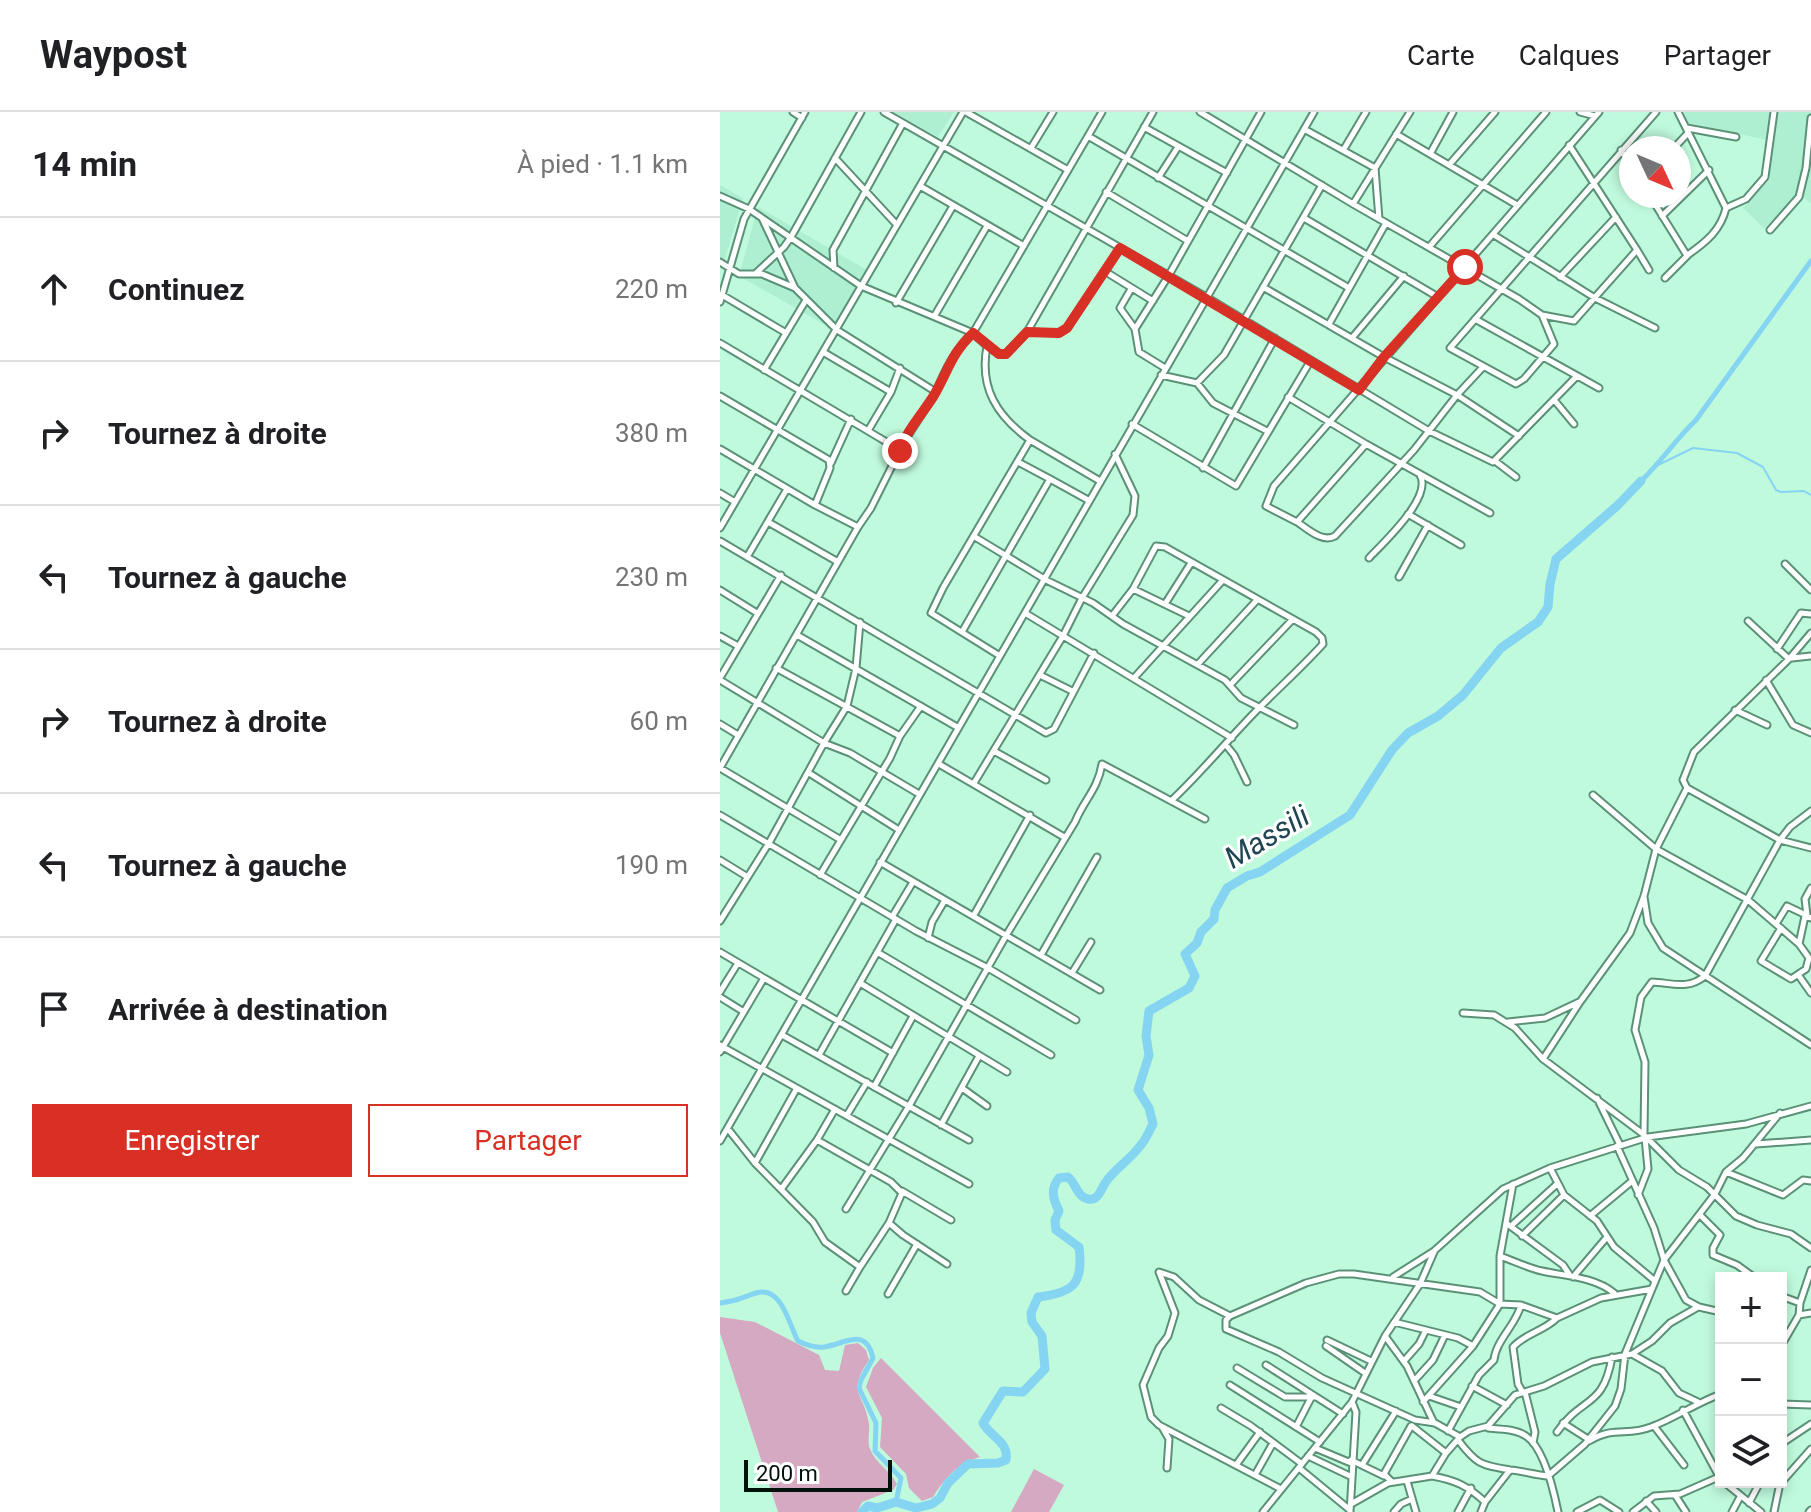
<!DOCTYPE html>
<html lang="fr">
<meta charset="utf-8">
<style>
body{margin:0;font-family:Roboto,sans-serif;background:#f2f2f2;color:#202124}
.controls{position:absolute;right:24px;bottom:24px;display:grid;overflow:hidden;border-radius:0px;box-shadow:0 4px 12px #0003}
.controls button{width:72px;height:72px;display:grid;place-items:center;padding:0;border:0;border-bottom:2px solid #e0e0e0;background:#fff;color:#202124;font:40px sans-serif}
.compass{position:absolute;left:899px;top:24px;width:72px;height:72px;border-radius:50%;background:#fff;box-shadow:0 4px 12px #0003;rotate:134deg}
.scale{position:absolute;left:24px;bottom:20px;width:148px;box-sizing:border-box;padding-left:8px;border:4px solid #001209;border-top:0;font-size:22px;line-height:28px;white-space:nowrap;color:#001209;-webkit-text-stroke:6px #fff;paint-order:stroke}
.stop{position:absolute;width:24px;height:24px;margin:-18px;border:6px solid #d93025;border-radius:50%;background:#fff}
.stop.end{background:#d93025;border-color:#fff;box-shadow:0 2px 8px #0008}
.list{margin:0;padding:0;list-style:none}
h2{display:flex;justify-content:space-between;align-items:center;height:104px;margin:0;padding:0 32px;font-size:34px}
h2 small{font-size:26px;font-weight:400;color:#757577}
.list li{display:grid;grid-template-columns:52px 1fr auto;gap:24px;align-items:center;box-sizing:border-box;height:144px;padding:0 32px;border-top:2px solid #e0e0e0}
.list b{display:block;font-size:30px;white-space:nowrap}
.list em{font-size:26px;font-style:normal;color:#757577}
.actions{display:flex;gap:16px;padding:24px 32px}
.actions a{flex:1;padding:18px 0;border:2px solid #d93025;border-radius:0px;text-align:center;font-size:28px;color:#d93025}
.actions .main{background:#d93025;color:#fff}
.icon{flex:none;width:44px;height:44px;fill:none;stroke:currentColor;stroke-width:2;stroke-linecap:round;stroke-linejoin:round}
.map{position:relative;flex:none;width:1091px;height:1400px;overflow:hidden}
header{display:flex;align-items:center;gap:48px;box-sizing:border-box;height:112px;padding:0 40px;background:#fff;border-bottom:2px solid #e0e0e0}
header strong{font-size:38px}
nav{display:flex;gap:44px;margin-inline-start:auto;font-size:28px}
main{display:flex}
aside{flex:1;background:#fff}
.map>svg:first-child{display:block}
</style>
<header>
<strong>Waypost</strong>
<nav><a>Carte</a><a>Calques</a><a>Partager</a></nav>
</header>
<main>
<aside>
<h2>14 min<small>À pied · 1.1 km</small></h2>
<ul class="list">
<li><svg class="icon" aria-label="ahead" viewBox="0 0 24 24"><path d="M12 20V5M6 11l6-6 6 6"/></svg><div><b>Continuez</b></div><em>220 m</em></li>
<li><svg class="icon" aria-label="right" viewBox="0 0 24 24"><path d="M7 20v-9h11M14 6l5 5-5 5"/></svg><div><b>Tournez à droite</b></div><em>380 m</em></li>
<li><svg class="icon" aria-label="left" viewBox="0 0 24 24"><path d="M17 20v-9H6M10 6l-5 5 5 5"/></svg><div><b>Tournez à gauche</b></div><em>230 m</em></li>
<li><svg class="icon" aria-label="right" viewBox="0 0 24 24"><path d="M7 20v-9h11M14 6l5 5-5 5"/></svg><div><b>Tournez à droite</b></div><em>60 m</em></li>
<li><svg class="icon" aria-label="left" viewBox="0 0 24 24"><path d="M17 20v-9H6M10 6l-5 5 5 5"/></svg><div><b>Tournez à gauche</b></div><em>190 m</em></li>
<li><svg class="icon" aria-label="arrive" viewBox="0 0 24 24"><path d="M6 21V4h12l-3 4 3 4H6"/></svg><div><b>Arrivée à destination</b></div></li>
</ul>
<div class="actions"><a class="main">Enregistrer</a><a>Partager</a></div>
</aside>
<div class="map">
<svg width="1091" height="1400" viewBox="0 0 1091 1400">
<rect width="100%" height="100%" fill="#c0fadd"/>
<path fill="#adefd0" d="M174 0H234L218 25Z
M964 0H1091V91L1079 83 1044 116 1023 96 1050 67 1052 29 968 11Z
M0 73 23 86 3 154 0 152Z
M38 95 147 158 112 217 19 164Z"/>
<path fill="#d5a9c2" d="M0 1205 35 1210 99 1243 105 1258 119 1259 125 1233 138 1231 146 1238 149 1248C126 1282 144 1280 149 1312 150 1320 147 1330 150 1337 156 1352 170 1358 177 1372L173 1378 142 1390 137 1400H58L0 1221Z
M161 1246 260 1345C238 1351 225 1366 213 1385L202 1389 189 1376 186 1362 160 1335 162 1306 146 1275 153 1256Z
M314 1357 344 1373 329 1400H291Z"/>
<g fill="none" stroke-linecap="round" stroke-linejoin="round">
<path stroke="#84d4f2" stroke-width="2" d="M938 353 973 336 1017 341 1043 355 1056 378 1061 380 1084 379 1091 383"/>
<path stroke="#84d4f2" stroke-width="5" d="M921 369C941 350 956 327 976 308L1091 149
M0 1191C19 1189 20 1186 36 1181 62 1173 69 1213 78 1229 86 1233 94 1236 104 1235 125 1232 146 1214 153 1246L141 1268 139 1276 156 1311 155 1339 181 1366 176 1390"/>
<path stroke="#84d4f2" stroke-width="9" d="M142 1400 148 1394 157 1396 176 1390 196 1396 212 1392 220 1386 228 1371 248 1352 278 1351 286 1348C289 1329 270 1325 263 1311L283 1279 303 1280 325 1257 322 1224 312 1210 311 1201 318 1185C353 1181 364 1172 359 1135L336 1118 335 1108 339 1099C333 1087 330 1077 339 1066L348 1065C356 1071 357 1085 368 1087 378 1089 381 1078 385 1071 394 1057 410 1048 420 1034 426 1028 429 1019 433 1012L429 996 418 978 429 943 426 924 429 899 469 876 475 864 465 842 477 831 481 820 494 807 495 798 507 776 527 764 540 760 630 703 672 638 688 621 718 604 743 583 781 536 818 510 828 495 830 472 836 447 898 393 921 369"/>
<g stroke="#5a9177" stroke-width="9">
<path id="minor" d="M73 0 82 6
M164 0 486 185 709 319 773 350 856 265
M246 0 348 58
M480 0 633 92 799 187 822 203 834 232 804 267 796 272 730 236 936 0
M860 0 875 4
M424 15 507 61
M967 16 1016 25
M584 17 655 56 659 107
M676 22 797 93
M368 24 629 176
M311 36 333 0
M954 36 968 21
M624 37 646 0
M901 38 911 54
M710 42 733 0
M115 46 177 113
M729 53 775 0
M438 66 458 35
M200 74 304 134
M386 80 468 129
M0 84 29 97 141 174 253 221C235 238 225 257 216 280L117 218 75 176 42 162H19L0 150
M930 84 966 142H969C986 130 1001 118 1006 96L958 0
M633 92 690 0
M1006 96 1026 87 1045 65 1054 0
M942 104 989 58
M42 106 75 176
M584 106 718 185
M1050 118 1079 85 1086 56 1091 6
M774 123 875 186 935 216
M710 134 826 0
M917 138 929 158
M114 156 113 138 183 11
M386 160 433 189
M36 161 64 135 71 125 141 0
M840 165 896 105
M945 166 968 143
M543 175 664 245 737 283 799 324
M411 177 400 196 415 217
M2 183 66 221
M0 190 24 107 85 0
M176 191 233 94
M215 203 267 114
M822 203 854 209 917 138 849 33
M755 207 879 276
M609 212 666 111
M307 220 339 221 347 216 400 136
M632 226 684 164
M0 231 180 338 151 396 138 415 0 656
M267 234 279 242H286L307 220 433 0
M103 240 171 280
M445 256 419 240 415 217 449 163 541 0
M44 258 86 188
M441 263 477 271 493 291 547 319
M477 271 504 243 602 73
M0 284 109 348 110 356 95 393
M568 285 646 332 770 401
M835 289 854 312
M412 312 516 374 591 248
M149 317 171 280 180 256
M310 328 380 369
M646 332 577 410 546 394 554 374 879 0
M180 336 216 280
M0 337 95 393 138 415
M775 349 796 365
M298 350 330 367
M111 351 131 307
M483 356 555 226
M0 381 15 390
M688 402 741 433
M48 410 118 450
M577 410C588 417 602 431 615 424L694 338 737 283 763 255
M0 416 243 0
M255 425 326 468 373 491 403 512 505 568 521 586 574 613
M0 429 326 621 334 617 374 541
M27 445 67 377
M649 446C664 430 713 385 700 363
M1065 452 1091 478
M679 465 708 413
M413 477 436 434 445 435 596 520 602 526 603 532C583 554 562 573 541 594 510 625 483 659 451 689
M0 478 37 501
M445 492 471 451
M305 501 512 626
M392 504 413 477 469 504
M1028 509 1069 547
M242 520 330 367 368 388
M77 523 237 615
M0 524 18 534
M1057 537 1081 501 1091 502
M280 544 211 501 223 476 310 328C277 304 259 276 267 234L253 221 382 0
M1072 546 1091 544
M478 552 537 488
M56 556 180 624 201 594
M320 563 352 579
M0 566 61 463
M414 566 503 468
M0 568 104 631 130 641 199 682
M1046 568 1073 613 1091 621
M511 572 572 508
M1015 598 1047 613
M0 612 18 623
M506 633 514 643 527 670
M274 639 326 668
M219 652 344 725
M0 656 121 728
M89 661 179 718
M254 671 343 524 362 486 413 403 415 384 395 342
M967 676 963 668 974 640 1069 547 1091 521
M873 683 936 737 1028 788 1079 832 1089 846 1086 857 1071 867 1041 849 1061 816
M0 703 196 819 268 856 356 908
M0 748 26 764
M160 750 380 878
M100 763 170 646 180 624
M924 785 928 811 943 836 1091 933
M254 803 310 703
M1087 803 1085 787 1091 776
M172 805 193 770
M0 809 49 731 104 631 127 594 136 556 140 510
M1056 812 1067 794 1086 803
M208 826 212 810 225 788
M1079 832 1085 804 1091 806
M0 840 44 866
M157 840 331 943
M321 843 377 745
M352 861 371 830
M1079 864 1091 881
M140 871 287 960
M0 880 18 851
M0 885 24 900
M743 901 774 903 795 916 823 947 923 1022 959 1058 987 1075 1016 1104 1037 1113 1071 1122 1091 1136
M788 910 825 906 859 890
M62 923 249 1028
M0 933 3 935 0 940
M173 941 44 866 3 935 249 1072
M99 943 176 807
M823 947 860 890 910 821 924 784 936 737 967 676 1060 728 1091 736
M154 975 193 904
M242 976 267 994
M877 986 900 1033
M127 1003 147 970
M221 1013 259 944
M8 1017 35 1051 93 1110 105 1130 140 1155 169 1111 182 1081 171 1070 97 1028 115 997
M924 1021 925 950 915 918 921 885 932 870C952 871 968 878 985 864L1060 728 1070 715 1091 699
M0 1029 594 0
M1036 1032 1091 1028
M897 1034 934 1116 944 1148 966 1188 979 1195 1001 1200
M35 1051 77 976
M830 1056 844 1083 877 1109 894 1135 935 1169
M1006 1060 1063 1083 1083 1068 1091 1069
M62 1076 97 1028
M182 1079 231 1108
M918 1083 928 1057 925 1026
M126 1097 189 994 287 822 355 710C364 688 378 677 382 652L485 707
M980 1103 1000 1123 993 1136V1143L1017 1153 1035 1166
M870 1104 911 1070
M169 1111 183 1123 227 1152
M786 1111 843 1153 849 1162
M791 1114 837 1072
M802 1124 844 1083
M780 1144C794 1149 808 1156 822 1159 845 1164 875 1165 894 1181
M673 1165 714 1139 783 1077 830 1056 928 1025 1026 1012 1091 994
M853 1165 887 1125
M126 1179 140 1155
M168 1182 197 1132
M1061 1184 1080 1191 1079 1203 1061 1234
M1080 1191 1091 1158
M1079 1203 1091 1201
M510 1204 479 1188 454 1165 439 1160 455 1201 448 1224 439 1236 423 1273 431 1305 439 1313 561 1377
M674 1210 738 1226 753 1234
M665 1224 687 1254 714 1311
M607 1228 651 1249
M606 1234 645 1261
M912 1242 932 1229 950 1211 978 1195
M684 1249 699 1232 706 1218
M546 1253 623 1302
M517 1256 565 1285H596
M694 1269 713 1248 725 1223
M510 1273 600 1330
M752 1274 787 1293
M805 1280 815 1320 813 1331
M803 1281 798 1272 793 1235C806 1221 824 1219 837 1206
M709 1284 741 1295
M703 1290 753 1234 780 1192V1144L793 1072
M1061 1292 1091 1293
M501 1296 531 1314 582 1352
M963 1298 1000 1366
M843 1311 868 1327
M692 1314 726 1341
M934 1314 964 1353
M442 1315 449 1327 447 1356
M576 1315 591 1286
M768 1316C780 1317 796 1317 806 1324 824 1336 834 1380 838 1400
M728 1319 759 1263 774 1248C776 1228 796 1213 801 1193
M837 1320C863 1283 883 1297 892 1245
M740 1325 715 1311 695 1308 602 1266 559 1240 506 1217V1208L510 1204 586 1171 619 1162H634L760 1180 780 1192 801 1193 837 1206 881 1186 932 1177
M738 1328C757 1353 761 1353 790 1358 803 1359 815 1363 828 1364L865 1332 895 1294 901 1277 905 1242 944 1148 995 1082 1006 1060 1023 1046 1060 1001
M869 1329C896 1313 906 1325 931 1315 955 1306 976 1291 1001 1282
M1061 1332 1091 1312
M595 1336 631 1351
M588 1344 632 1365
M631 1348 664 1364
M1061 1350V1360
M516 1353 540 1320
M642 1353 676 1299
M579 1356 630 1398
M535 1363 553 1331
M712 1364C735 1368 748 1374 765 1390
M687 1369 696 1400
M672 1370 664 1362 691 1314
M1004 1370 1041 1400
M1060 1372 1091 1337
M955 1383 966 1400
M926 1389 936 1400
M1029 1391 1040 1370
M631 1392 668 1371 712 1364 726 1341 740 1325 749 1319 768 1314 795 1283 824 1274 872 1250 912 1242 942 1259 959 1281 978 1290
M543 1400 632 1290 665 1224 700 1172 714 1140
M630 1400 636 1300 632 1290
M674 1400 681 1392 692 1387
M738 1400 751 1376
M761 1400 765 1390 790 1358
M857 1400 880 1388 899 1400
M913 1400 934 1384 960 1382 1001 1364
M1012 1400 1020 1385
M1054 1400 1060 1371
M1089 1400 1091 1398"/>
</g>
<use href="#minor" stroke="#fff" stroke-width="5"/>
</g>
<g fill="none" stroke-linecap="round" stroke-linejoin="round">
<path stroke="#d93025" stroke-width="10" d="M180 339C185 321 202 302 213 285 228 260 230 243 253 221L279 242H286L307 220 339 221 347 216 400 136 639 278 664 245 745 155"/>
</g>
<g text-anchor="middle" stroke-width="6" stroke-linejoin="round" paint-order="stroke">
<g font-size="30" font-style="italic" fill="#214653" stroke="#fff">
<text transform="translate(547 725) rotate(-31)" y="10">Massili</text>
</g>
</g>
</svg>
<div class="controls">
<button>+</button>
<button>−</button>
<button><svg class="icon" aria-label="layers" viewBox="0 0 24 24"><path d="M12 4l9 5-9 5-9-5zM3 14l9 5 9-5"/></svg></button>
</div>
<svg class="compass" viewBox="-18 -18 36 36"><path d="M0-13l5 13h-10z" fill="#e53935"/><path d="M0 13l5-13h-10z" fill="#757577"/></svg>
<div class="scale">200 m</div>
<div class="stop" style="left:745px;top:155px"></div>
<div class="stop end" style="left:180px;top:339px"></div>
</div>
</main>
